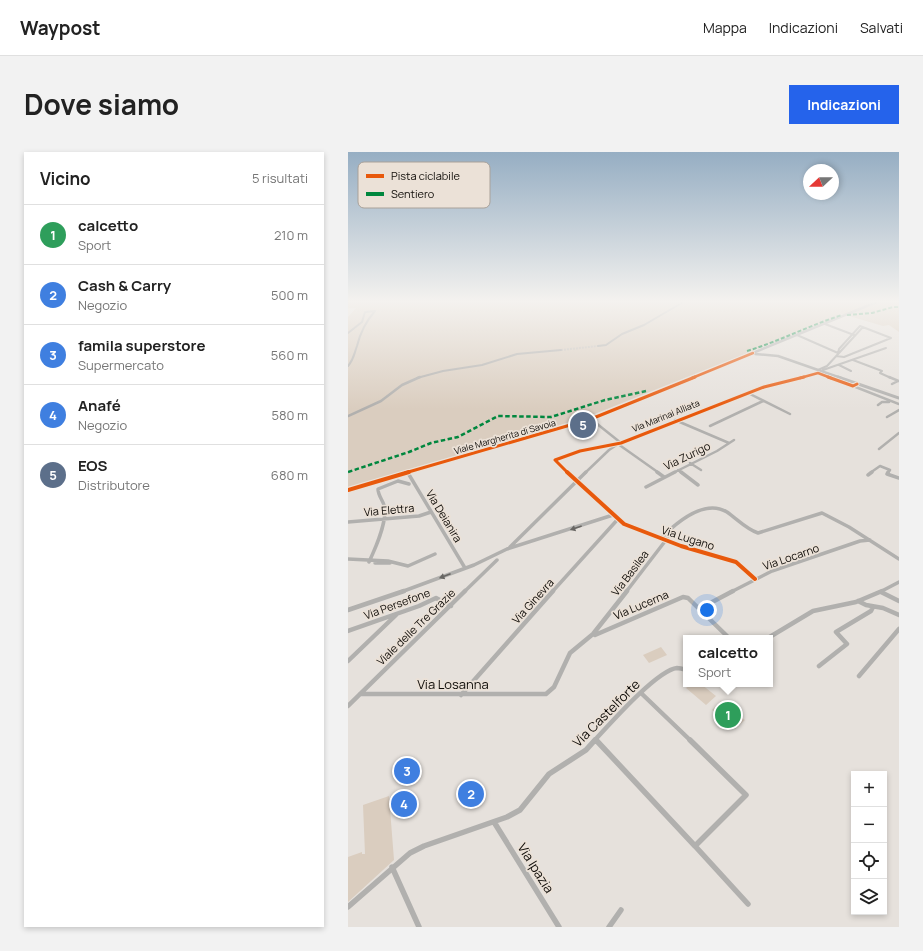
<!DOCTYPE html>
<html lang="it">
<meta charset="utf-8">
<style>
body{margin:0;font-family:Manrope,sans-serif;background:#f2f2f2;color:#222}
.controls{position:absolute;right:12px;bottom:12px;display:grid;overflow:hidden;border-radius:0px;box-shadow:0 2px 6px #0003}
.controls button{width:36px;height:36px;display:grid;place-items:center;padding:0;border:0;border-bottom:1px solid #e0e0e0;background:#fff;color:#222;font:20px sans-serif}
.compass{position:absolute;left:455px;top:12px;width:36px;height:36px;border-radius:50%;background:#fff;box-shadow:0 2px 6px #0003;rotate:248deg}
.you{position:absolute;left:359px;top:458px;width:14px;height:14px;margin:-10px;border:3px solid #fff;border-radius:50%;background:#1a73e8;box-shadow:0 0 0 6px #1a73e833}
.badge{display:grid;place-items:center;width:26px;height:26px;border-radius:50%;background:#2563eb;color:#fff;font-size:13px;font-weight:700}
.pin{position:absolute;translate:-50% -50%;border:2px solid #fff;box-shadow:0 1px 4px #0006}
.popup{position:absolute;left:335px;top:483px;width:90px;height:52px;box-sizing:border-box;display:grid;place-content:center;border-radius:0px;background:#fff;filter:drop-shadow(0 1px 3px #0005);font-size:13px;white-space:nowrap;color:#767676}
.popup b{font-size:15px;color:#222}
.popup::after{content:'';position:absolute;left:50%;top:100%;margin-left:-8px;border:8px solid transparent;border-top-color:#fff}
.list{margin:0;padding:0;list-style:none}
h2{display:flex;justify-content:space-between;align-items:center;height:52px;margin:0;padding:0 16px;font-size:17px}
h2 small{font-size:13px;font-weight:400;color:#767676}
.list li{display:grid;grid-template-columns:26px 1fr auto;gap:12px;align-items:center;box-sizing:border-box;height:60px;padding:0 16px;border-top:1px solid #e0e0e0}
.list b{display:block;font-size:15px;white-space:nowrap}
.list p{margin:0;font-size:13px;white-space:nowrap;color:#767676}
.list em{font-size:13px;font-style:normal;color:#767676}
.icon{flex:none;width:22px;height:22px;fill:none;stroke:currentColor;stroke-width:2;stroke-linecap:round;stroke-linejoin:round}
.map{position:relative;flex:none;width:551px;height:775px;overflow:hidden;border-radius:0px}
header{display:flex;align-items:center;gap:24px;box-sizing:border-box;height:56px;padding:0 20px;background:#fff;border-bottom:1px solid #e0e0e0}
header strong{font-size:19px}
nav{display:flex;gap:22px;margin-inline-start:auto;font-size:14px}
.intro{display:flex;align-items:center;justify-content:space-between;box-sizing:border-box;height:96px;padding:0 24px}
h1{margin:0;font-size:28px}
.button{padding:10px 18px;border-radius:0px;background:#2563eb;color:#fff;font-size:14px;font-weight:700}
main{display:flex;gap:24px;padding:0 24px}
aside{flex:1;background:#fff;border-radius:0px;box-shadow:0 2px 6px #0003}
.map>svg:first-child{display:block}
</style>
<header>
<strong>Waypost</strong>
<nav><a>Mappa</a><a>Indicazioni</a><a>Salvati</a></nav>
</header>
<div class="intro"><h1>Dove siamo</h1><a class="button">Indicazioni</a></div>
<main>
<aside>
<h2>Vicino<small>5 risultati</small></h2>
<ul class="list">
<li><span class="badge" style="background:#2e9e5b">1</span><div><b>calcetto</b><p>Sport</p></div><em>210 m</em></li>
<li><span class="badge" style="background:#3f7fe0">2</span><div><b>Cash &amp; Carry</b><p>Negozio</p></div><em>500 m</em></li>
<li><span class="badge" style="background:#3f7fe0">3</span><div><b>famila superstore</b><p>Supermercato</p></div><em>560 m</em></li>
<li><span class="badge" style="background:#3f7fe0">4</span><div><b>Anafé</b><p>Negozio</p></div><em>580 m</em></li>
<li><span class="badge" style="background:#5c6f8a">5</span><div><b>EOS</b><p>Distributore</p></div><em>680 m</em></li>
</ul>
</aside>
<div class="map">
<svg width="551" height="775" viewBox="0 0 551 775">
<rect width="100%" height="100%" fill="#e6e1dc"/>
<path fill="#dacdbf" d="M0 149H551V180L541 173 535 174 491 161 494 163 239 265 0 335V165L8 156H0Z
M313 495 319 503 301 511 295 503Z
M343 532H353L368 544 358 553 338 536Z
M373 549 397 568 387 577 364 558Z
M41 644 46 708 0 750V705L14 700V702H17L15 653Z"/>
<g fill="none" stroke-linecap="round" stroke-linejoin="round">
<path stroke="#c6c1bc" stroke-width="2" stroke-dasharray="2 1" stroke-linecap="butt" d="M213 198 250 194"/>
<path stroke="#b1b0ae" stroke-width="2" d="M477 172 506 183
M0 181 14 170 17 160 27 159C19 168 12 182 9 194 6 202 6 207 0 214
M449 183 490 201
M250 194 258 193 274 182 296 173 337 149
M488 204 496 205 543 186 512 174 491 197 490 201
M505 208 534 219 532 221 543 226
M491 213 503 219
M470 218 479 214 515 175
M475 218 538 196
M69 226 95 219 134 213 169 202 213 198
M452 226 470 221 483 226"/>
<path stroke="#b1b0ae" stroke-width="2.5" d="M480 225 505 234 509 232
M541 225 551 229
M544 232 550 229
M505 234 551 252
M400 241 442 262
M530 253 534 250H541
M0 264 33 249 54 233 72 225
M539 265 551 258
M243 267 273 291
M327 268 381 291
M362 274 415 249
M270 292 311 321
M531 297 551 281
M342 311 353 318
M330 318 334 321
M220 321 207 308 232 299 273 291 416 235 456 225
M237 321 261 298 270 292
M325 321 369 299 386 288
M522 321 532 314 542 318 540 321"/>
<path stroke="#b1b0ae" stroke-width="3.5" d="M219 320 276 372 333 394 388 410 407 427
M309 320 316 325
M333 320 350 333
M540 320 539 322 551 326
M60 321 117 416
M520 323 524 320
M298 335 327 320
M0 370 71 364 83 360
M313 386C328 371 356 346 379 360 389 367 398 377 410 381L474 361 501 375 551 407
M317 388 322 382 320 380
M162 395 238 320
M0 407 40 409 60 414 87 402
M21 410C28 395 37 375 37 358 37 350 30 345 30 337L50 329 61 332
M27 411H42
M53 440 126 413 159 397 265 363
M116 440 149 408
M204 440 270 367
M278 440 318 388
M383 440 424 419 512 389 522 388
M532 440 551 430"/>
<path stroke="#b1b0ae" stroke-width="4.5" d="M533 440 551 449
M510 449 518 453 535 456 551 463
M351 457 385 439
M0 458 56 439
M0 479 71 454 88 446 103 454
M245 482 247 483 335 445 340 446 381 486
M420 486 465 459 508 450 534 439
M0 509 48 463
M471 514 499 492 488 480 523 459 525 455
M511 524 551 477
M293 541 343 589
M12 542H198L206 535 222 501 245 482 279 439
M113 543 205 439
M0 554 117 439
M248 588 249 589
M246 589C261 573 309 518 329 516 331 516 335 517 338 518"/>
<path stroke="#b1b0ae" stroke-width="5.5" d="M248 588 347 694 398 643 342 588
M146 670 211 775
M347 694 400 752
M44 715 71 775
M0 755 62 701 76 694 159 665 172 658 201 622 238 598 247 588
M261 775 273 758"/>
<path stroke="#b1b0ae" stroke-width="2.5" d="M407 202 430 204 493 226
M344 226 531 149"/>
<path stroke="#b1b0ae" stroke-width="3" d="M490 225 551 246
M57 321 243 267 346 225"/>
<path stroke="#b1b0ae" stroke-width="4" d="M0 338 61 320"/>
<path stroke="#00873e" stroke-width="2" stroke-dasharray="4 2" stroke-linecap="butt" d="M499 163 524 161 545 155H551
M399 199C432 189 462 173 494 163"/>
<path stroke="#00873e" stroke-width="2.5" stroke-dasharray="4.5 2.5" stroke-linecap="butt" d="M0 320 61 300 83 291 110 285 150 264 203 265 257 248 298 239"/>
<g stroke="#ebe1d7" stroke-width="4">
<path id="cycleway-far2" d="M344 226 405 201
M452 226 470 221 483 226"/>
</g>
<g stroke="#ebe1d7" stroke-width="5">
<path id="cycleway-far1" d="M480 225 505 234 509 232
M57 321 243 267 347 225
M220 321 207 308 232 299 273 291 416 235 456 225"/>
</g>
<g stroke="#ebe1d7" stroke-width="6">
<path id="cycleway" d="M219 320 276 372 333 394 388 410 407 427
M0 338 61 320"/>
</g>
<use href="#cycleway-far2" stroke="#e8590c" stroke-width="2.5"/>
<use href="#cycleway-far1" stroke="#e8590c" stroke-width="3"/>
<use href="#cycleway" stroke="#e8590c" stroke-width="4"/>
</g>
<defs><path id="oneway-solid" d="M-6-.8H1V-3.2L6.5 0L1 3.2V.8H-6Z"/></defs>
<g fill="#686663">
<use href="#oneway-solid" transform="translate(228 376) rotate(161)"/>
<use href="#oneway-solid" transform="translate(97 424) rotate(159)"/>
</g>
<linearGradient id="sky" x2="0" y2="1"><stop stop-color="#96aec3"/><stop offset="0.58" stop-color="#f4f2ef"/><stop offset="1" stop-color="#f4f2ef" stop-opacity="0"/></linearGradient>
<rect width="551" height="257" fill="url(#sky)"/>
<g text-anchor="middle" stroke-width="3.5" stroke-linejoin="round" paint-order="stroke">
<g font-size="9" fill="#0f0c08" stroke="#ebe1d7">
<text transform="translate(318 264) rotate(-22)" y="3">Via Marinai Alliata</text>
<text transform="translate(157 285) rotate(-16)" y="3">Viale Margherita di Savoia</text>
</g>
<g font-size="11" fill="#0f0c08" stroke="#ebe1d7">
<text transform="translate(339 304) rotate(-26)" y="4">Via Zurigo</text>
<text transform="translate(41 358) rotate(-5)" y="4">Via Elettra</text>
<text transform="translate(96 364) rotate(59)" y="4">Via Deianira</text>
<text transform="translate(340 386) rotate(18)" y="4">Via Lugano</text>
<text transform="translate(443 405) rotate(-19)" y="4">Via Locarno</text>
<text transform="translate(282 421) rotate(-53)" y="4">Via Basilea</text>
<text transform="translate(185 449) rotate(-48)" y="4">Via Ginevra</text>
<text transform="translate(49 452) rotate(-20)" y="4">Via Persefone</text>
<text transform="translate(293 453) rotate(-23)" y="4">Via Lucerna</text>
<text transform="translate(68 475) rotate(-44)" y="4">Viale delle Tre Grazie</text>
</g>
<g font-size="13" fill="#0f0c08" stroke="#ebe1d7">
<text x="105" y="537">Via Losanna</text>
<text transform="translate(258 561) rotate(-45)" y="5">Via Castelforte</text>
<text transform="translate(188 716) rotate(58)" y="5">Via Ipazia</text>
</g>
</g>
<rect x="10" y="10" width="132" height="46" rx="6" fill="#ebe1d7" stroke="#a9a199" stroke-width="1"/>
<rect x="18" y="22" width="18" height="4" fill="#e8590c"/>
<rect x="18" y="40" width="18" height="4" fill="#00873e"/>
<g font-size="11" fill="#0f0c08">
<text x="43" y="28">Pista ciclabile</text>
<text x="43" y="46">Sentiero</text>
</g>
</svg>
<div class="controls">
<button>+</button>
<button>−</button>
<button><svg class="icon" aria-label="locate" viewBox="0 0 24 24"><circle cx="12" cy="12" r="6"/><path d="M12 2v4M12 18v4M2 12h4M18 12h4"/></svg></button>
<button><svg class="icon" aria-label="layers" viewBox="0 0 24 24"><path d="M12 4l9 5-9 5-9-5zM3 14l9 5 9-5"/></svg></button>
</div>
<svg class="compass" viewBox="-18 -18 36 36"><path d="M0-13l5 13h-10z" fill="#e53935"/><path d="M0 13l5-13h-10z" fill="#767676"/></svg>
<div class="you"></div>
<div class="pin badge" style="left:380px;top:563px;background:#2e9e5b">1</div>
<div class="popup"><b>calcetto</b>Sport</div>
<div class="pin badge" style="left:123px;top:642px;background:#3f7fe0">2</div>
<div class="pin badge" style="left:59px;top:619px;background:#3f7fe0">3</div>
<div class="pin badge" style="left:56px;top:652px;background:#3f7fe0">4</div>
<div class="pin badge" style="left:235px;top:273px;background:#5c6f8a">5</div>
</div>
</main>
